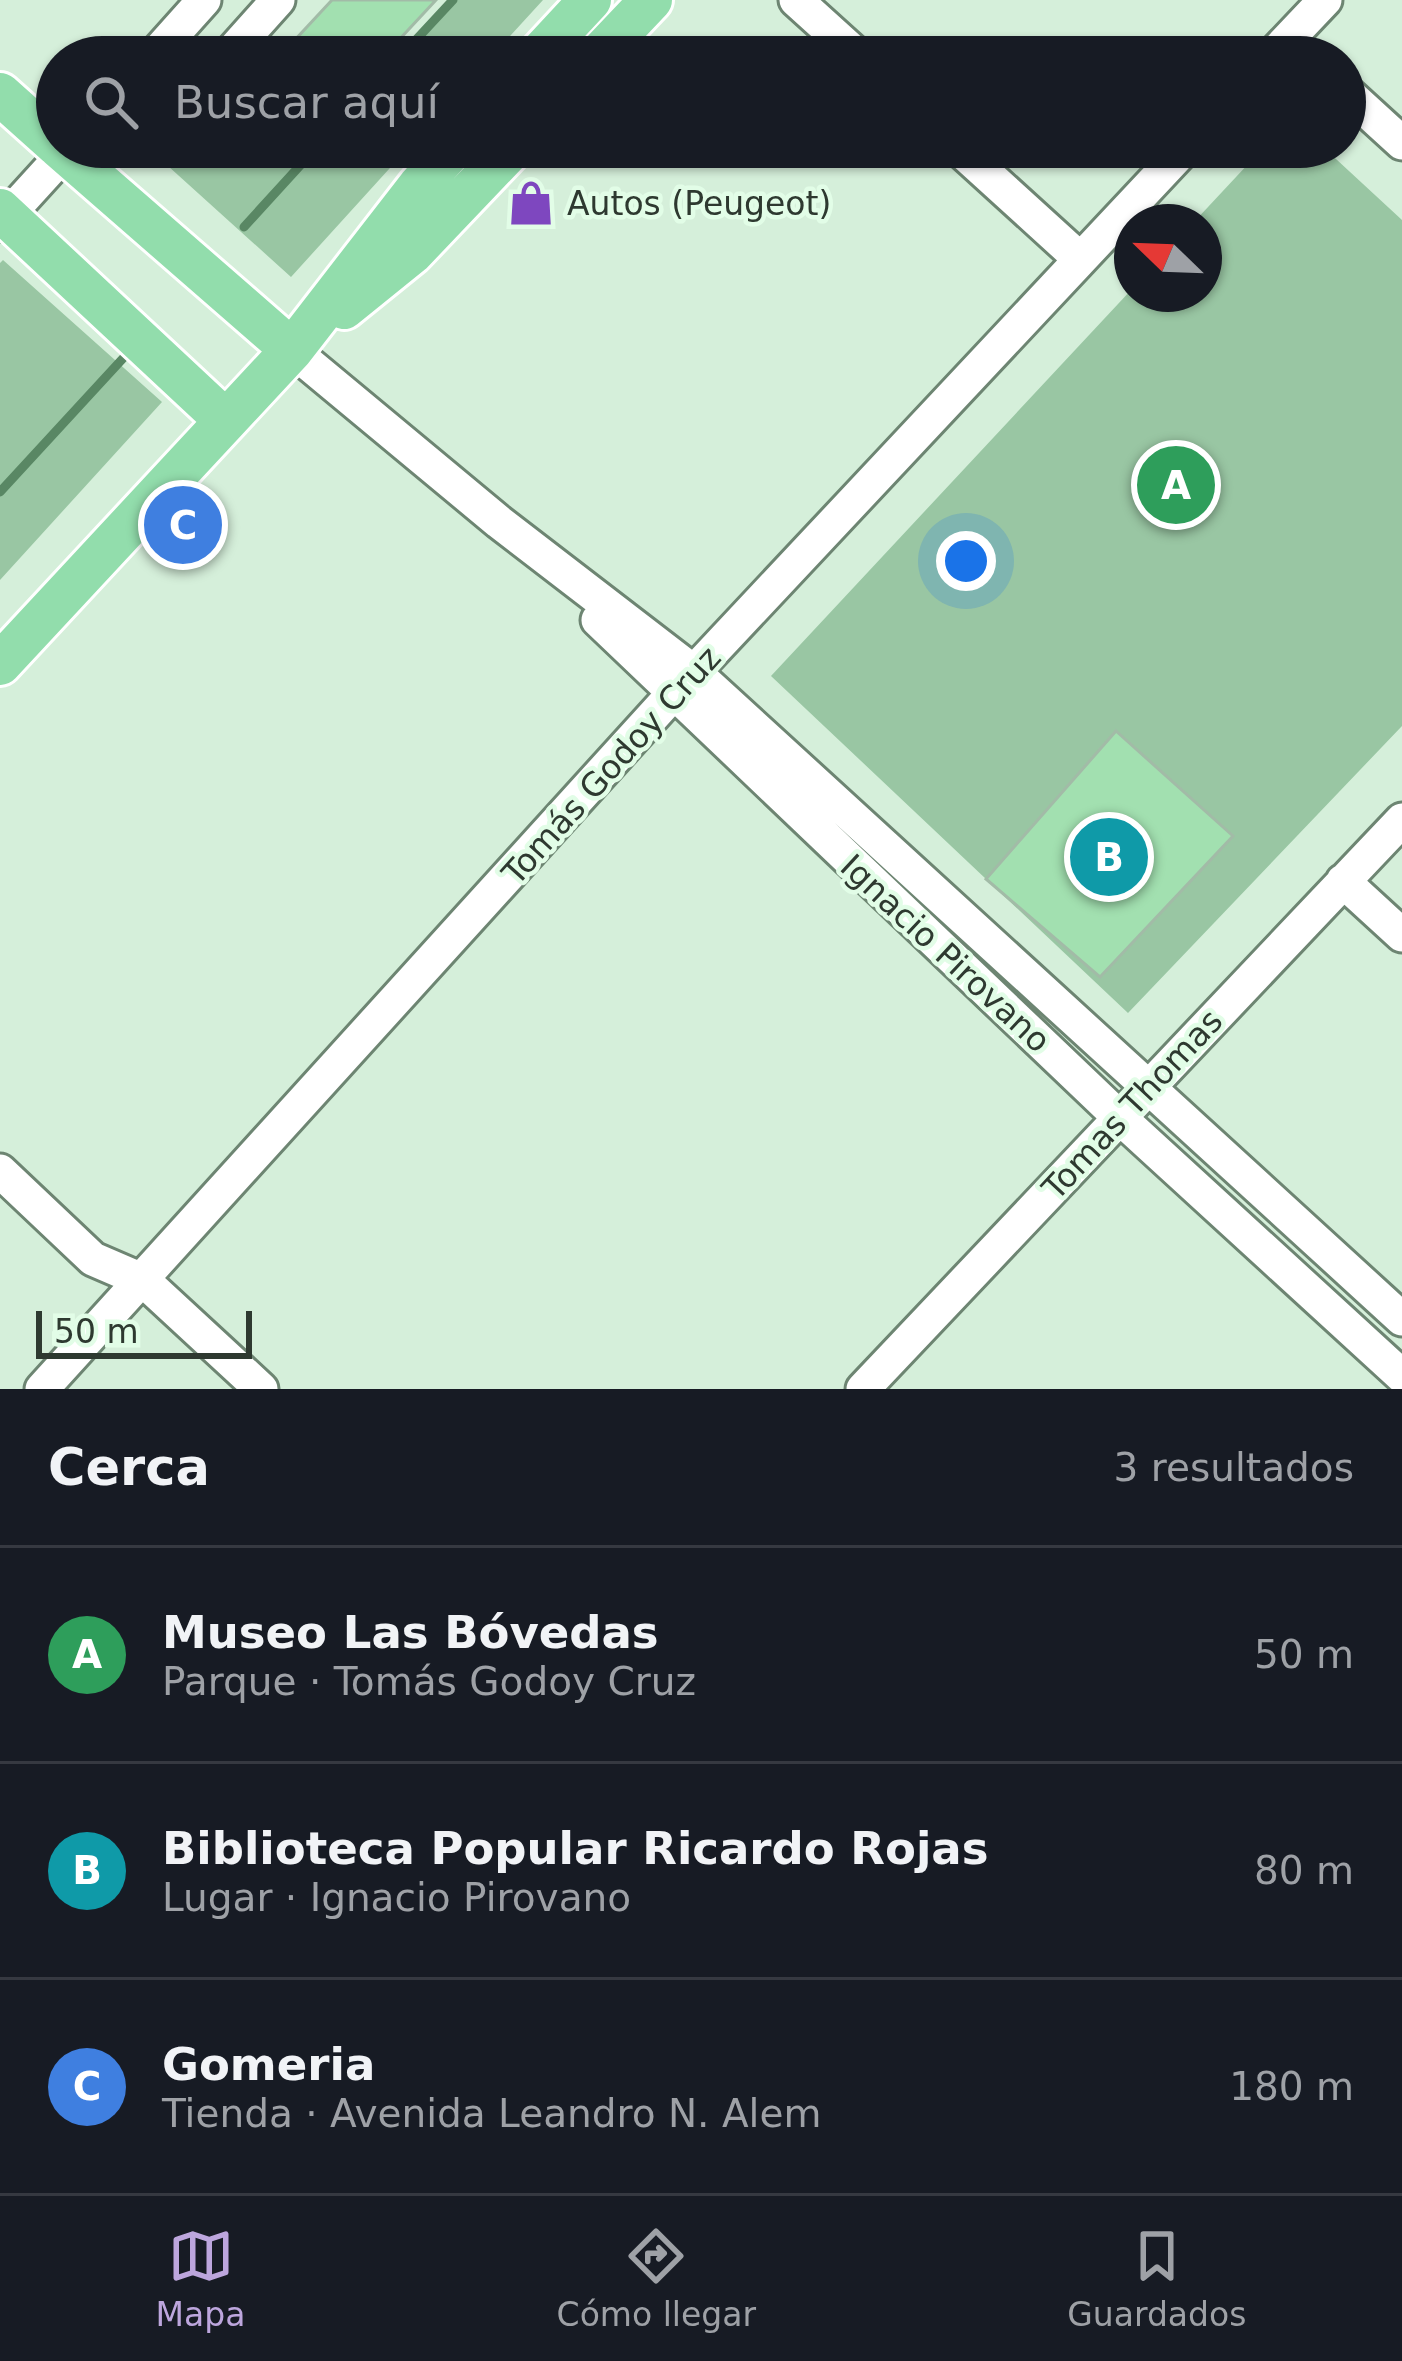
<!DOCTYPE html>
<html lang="es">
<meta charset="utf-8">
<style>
body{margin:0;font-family:"DejaVu Sans",sans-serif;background:#20242c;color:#f1f3f6}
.compass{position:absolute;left:1114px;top:204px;width:108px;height:108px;border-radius:50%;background:#171b24;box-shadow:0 3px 9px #0004;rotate:293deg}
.scale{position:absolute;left:36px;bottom:30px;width:216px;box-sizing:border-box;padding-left:12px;border:6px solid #2e3930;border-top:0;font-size:33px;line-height:42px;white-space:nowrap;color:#2e3930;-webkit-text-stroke:9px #e2fde7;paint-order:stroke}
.you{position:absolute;left:966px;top:561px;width:42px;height:42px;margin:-30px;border:9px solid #fff;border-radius:50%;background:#1a73e8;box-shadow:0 0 0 18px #1a73e833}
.badge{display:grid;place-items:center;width:78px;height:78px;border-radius:50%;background:#bda6dd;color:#fff;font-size:39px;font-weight:700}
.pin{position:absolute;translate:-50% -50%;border:6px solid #fff;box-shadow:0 3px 12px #0006}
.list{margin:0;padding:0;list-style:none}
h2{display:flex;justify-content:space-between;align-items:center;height:156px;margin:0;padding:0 48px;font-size:51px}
h2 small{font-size:39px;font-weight:400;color:#9ea1a6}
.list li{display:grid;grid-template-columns:78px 1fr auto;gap:36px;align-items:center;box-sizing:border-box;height:216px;padding:0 48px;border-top:3px solid #363941}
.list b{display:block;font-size:45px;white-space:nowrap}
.list p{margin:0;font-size:39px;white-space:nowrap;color:#9ea1a6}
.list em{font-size:39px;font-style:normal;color:#9ea1a6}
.icon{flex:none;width:66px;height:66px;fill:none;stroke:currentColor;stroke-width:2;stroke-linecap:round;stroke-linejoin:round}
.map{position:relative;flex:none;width:1402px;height:1389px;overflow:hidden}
.search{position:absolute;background:#171b24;box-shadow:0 3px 9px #0004;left:36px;right:36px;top:36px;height:132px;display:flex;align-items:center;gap:30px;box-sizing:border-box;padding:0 42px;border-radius:66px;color:#9ea1a6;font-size:45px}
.sheet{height:804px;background:#171b24}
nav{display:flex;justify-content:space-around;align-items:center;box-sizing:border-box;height:168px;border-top:3px solid #363941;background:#171b24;font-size:33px;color:#9ea1a6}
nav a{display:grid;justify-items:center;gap:6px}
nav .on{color:#bda6dd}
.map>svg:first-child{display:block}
</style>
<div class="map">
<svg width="1402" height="1389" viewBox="0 0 1402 1389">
<rect width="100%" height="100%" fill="#d5efda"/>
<path fill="#99c6a3" d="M449 0H543L491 57H396Z
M147 147H409L291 277Z
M1264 147H1323L1402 220V726L1128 1013 771 676 1132 289V294H1204V222H1194Z
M3 260 162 402 0 580V263Z"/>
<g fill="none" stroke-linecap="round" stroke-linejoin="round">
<path stroke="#598764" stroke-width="9" d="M400 57 453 0
M244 227 317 147
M0 492 127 354"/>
</g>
<path fill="#a2e0b0" stroke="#a2bba7" stroke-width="3" d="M332 0H436L383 57H309L293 42Z
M1116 731 1233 836 1100 977 986 879Z"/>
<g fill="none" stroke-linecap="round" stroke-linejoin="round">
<g stroke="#6d8572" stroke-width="39">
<path id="minor" d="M796 0 859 57
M153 57 204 0
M227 57 278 0
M1271 57 1325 0
M1345 91 1402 143
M957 147 1080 259
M0 224 70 147
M292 350 499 522 694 672 1402 1319
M598 620 1119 1117 1402 1376
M1343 881 1402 935
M0 1171 93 1259 144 1281 261 1389
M42 1389 673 694 1186 147
M863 1389 1402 820"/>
</g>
<g stroke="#fff" stroke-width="48">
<path id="major" d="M537 57 590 0
M597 57 651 0
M0 94 57 145
M59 147 292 350
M0 210 225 420
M344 308 412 253 513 147
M0 664 292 350 419 186 454 147"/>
</g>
<path stroke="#7f9182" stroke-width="4.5" stroke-dasharray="12 6" stroke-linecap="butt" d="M377 147 393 161"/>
<use href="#minor" stroke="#fff" stroke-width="33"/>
<use href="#major" stroke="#92ddac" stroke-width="42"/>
</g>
<defs>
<g id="shop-bare" transform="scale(3.6)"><path d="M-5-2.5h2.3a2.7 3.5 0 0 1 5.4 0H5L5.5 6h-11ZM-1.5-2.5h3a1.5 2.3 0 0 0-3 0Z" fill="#7e47bf" stroke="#e2fde7" stroke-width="2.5" paint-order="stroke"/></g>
</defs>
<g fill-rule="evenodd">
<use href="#shop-bare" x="531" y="203"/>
</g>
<g text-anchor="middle" stroke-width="9" stroke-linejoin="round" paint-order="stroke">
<g font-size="33" fill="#2e3930" stroke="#e2fde7" text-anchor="start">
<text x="567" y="215">Autos (Peugeot)</text>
</g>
<g font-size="33" fill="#2e3930" stroke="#e2fde7">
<text transform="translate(611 765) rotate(-48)" y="12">Tomás Godoy Cruz</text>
<text transform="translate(946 953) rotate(43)" y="12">Ignacio Pirovano</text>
<text transform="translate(1132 1104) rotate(-47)" y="12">Tomas Thomas</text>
</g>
</g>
</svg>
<svg class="compass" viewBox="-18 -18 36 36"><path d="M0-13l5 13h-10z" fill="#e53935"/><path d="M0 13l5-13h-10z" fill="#9ea1a6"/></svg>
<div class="scale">50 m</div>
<div class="you"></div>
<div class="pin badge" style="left:1176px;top:485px;background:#2e9e5b">A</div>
<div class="pin badge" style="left:1109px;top:857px;background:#0f9aa8">B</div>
<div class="pin badge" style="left:183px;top:525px;background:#3f7fe0">C</div>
<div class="search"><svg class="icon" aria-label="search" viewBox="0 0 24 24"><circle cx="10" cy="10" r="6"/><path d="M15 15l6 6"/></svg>Buscar aquí</div>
</div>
<section class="sheet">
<h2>Cerca<small>3 resultados</small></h2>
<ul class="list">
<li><span class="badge" style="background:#2e9e5b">A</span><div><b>Museo Las Bóvedas</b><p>Parque · Tomás Godoy Cruz</p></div><em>50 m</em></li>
<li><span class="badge" style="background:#0f9aa8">B</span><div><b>Biblioteca Popular Ricardo Rojas</b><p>Lugar · Ignacio Pirovano</p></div><em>80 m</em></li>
<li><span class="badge" style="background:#3f7fe0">C</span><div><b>Gomeria</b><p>Tienda · Avenida Leandro N. Alem</p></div><em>180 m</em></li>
</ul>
</section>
<nav>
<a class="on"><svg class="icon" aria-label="map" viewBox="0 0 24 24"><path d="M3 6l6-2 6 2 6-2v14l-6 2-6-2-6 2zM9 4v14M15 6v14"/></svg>Mapa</a>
<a><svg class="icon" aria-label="directions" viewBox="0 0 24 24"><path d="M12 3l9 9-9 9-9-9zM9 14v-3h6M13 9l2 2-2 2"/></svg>Cómo llegar</a>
<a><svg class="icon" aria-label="saved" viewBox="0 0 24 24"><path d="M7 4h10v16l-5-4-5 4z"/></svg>Guardados</a>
</nav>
